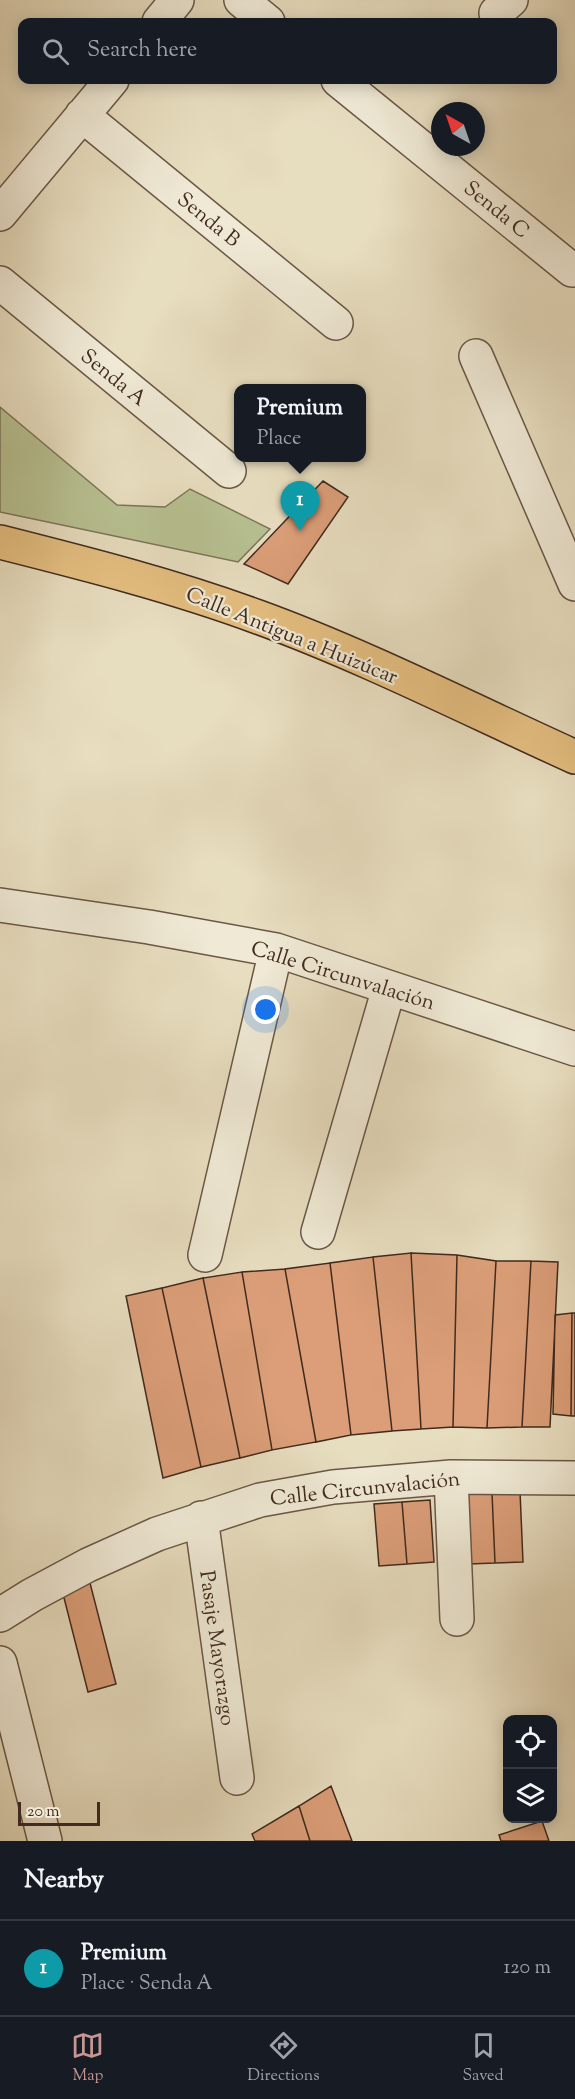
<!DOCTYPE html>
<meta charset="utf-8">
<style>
body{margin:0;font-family:"Sorts Mill Goudy",serif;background:#20242c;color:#f1f3f6}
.controls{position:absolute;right:18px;bottom:18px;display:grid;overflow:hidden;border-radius:12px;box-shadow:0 3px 15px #0003}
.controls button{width:54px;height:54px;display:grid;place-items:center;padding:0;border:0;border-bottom:2px solid #363941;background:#171b24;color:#f1f3f6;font:30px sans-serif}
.compass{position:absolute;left:431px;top:102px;width:54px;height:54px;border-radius:50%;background:#171b24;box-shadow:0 3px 15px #0003;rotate:320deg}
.scale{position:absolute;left:18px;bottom:15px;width:82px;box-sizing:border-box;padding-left:6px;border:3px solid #412a1e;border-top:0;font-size:16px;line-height:21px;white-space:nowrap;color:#412a1e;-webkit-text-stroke:4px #efe9d5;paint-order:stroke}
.you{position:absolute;left:266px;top:1010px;width:21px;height:21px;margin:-15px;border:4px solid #fff;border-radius:50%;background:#1a73e8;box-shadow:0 0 0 9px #1a73e833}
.badge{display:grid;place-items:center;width:39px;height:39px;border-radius:50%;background:#c59692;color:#fff;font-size:20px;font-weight:700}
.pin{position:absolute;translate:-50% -50px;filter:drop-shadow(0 2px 3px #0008)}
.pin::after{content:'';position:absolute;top:32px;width:21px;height:18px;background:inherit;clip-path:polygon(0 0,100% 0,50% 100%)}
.popup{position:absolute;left:234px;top:384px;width:132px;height:78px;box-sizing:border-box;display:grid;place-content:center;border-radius:12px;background:#171b24;filter:drop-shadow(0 2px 4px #0005);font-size:20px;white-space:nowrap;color:#9ea1a6}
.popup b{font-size:22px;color:#f1f3f6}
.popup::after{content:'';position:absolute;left:50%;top:100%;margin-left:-12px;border:12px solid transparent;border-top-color:#171b24}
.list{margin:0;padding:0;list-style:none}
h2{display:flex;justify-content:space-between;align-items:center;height:78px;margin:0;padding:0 24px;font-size:26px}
h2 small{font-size:20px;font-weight:400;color:#9ea1a6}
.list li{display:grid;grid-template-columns:39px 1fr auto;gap:18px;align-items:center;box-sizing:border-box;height:96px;padding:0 24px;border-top:2px solid #363941}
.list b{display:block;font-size:22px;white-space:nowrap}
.list p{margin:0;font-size:20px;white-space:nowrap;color:#9ea1a6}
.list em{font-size:20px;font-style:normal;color:#9ea1a6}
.icon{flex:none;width:33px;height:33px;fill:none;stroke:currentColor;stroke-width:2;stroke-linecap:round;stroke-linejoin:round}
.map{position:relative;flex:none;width:575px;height:1841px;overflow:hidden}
.search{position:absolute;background:#171b24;box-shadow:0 3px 15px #0003;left:18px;right:18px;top:18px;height:66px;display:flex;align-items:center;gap:15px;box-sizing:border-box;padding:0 21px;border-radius:12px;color:#9ea1a6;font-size:22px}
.sheet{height:174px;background:#171b24}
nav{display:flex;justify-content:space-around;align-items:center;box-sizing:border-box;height:84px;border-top:2px solid #363941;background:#171b24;font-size:16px;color:#9ea1a6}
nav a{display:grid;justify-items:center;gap:3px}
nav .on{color:#c59692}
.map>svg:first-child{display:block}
</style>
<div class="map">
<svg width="575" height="1841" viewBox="0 0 575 1841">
<rect width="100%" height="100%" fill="#e7ddbf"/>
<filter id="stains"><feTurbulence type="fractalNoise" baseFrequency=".00333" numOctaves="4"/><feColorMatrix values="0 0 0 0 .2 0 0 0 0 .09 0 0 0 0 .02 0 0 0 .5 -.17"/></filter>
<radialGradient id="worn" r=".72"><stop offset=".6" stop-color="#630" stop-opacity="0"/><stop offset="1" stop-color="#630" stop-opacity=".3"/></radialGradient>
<path fill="#b7c091" stroke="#7c7558" stroke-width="1.5" d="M0 407 117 505 165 507 190 489 270 529 238 562 0 512Z"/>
<path fill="#db9e78" stroke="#412a1e" stroke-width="1.5" d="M323 481 348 497 288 584 244 564Z
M411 1253 421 1429 392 1431 373 1257Z
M411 1253 457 1255 453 1427 421 1429Z
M457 1255 496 1261 487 1428 453 1427Z
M373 1257 392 1431 351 1435 330 1263Z
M496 1261H531L522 1427 487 1428Z
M531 1261 558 1262 550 1427H522Z
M330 1263 351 1435 316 1442 285 1269Z
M285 1269 316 1442 272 1450 242 1272Z
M242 1272 272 1450 240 1458 203 1278Z
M203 1278 240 1458 201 1467 162 1288Z
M162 1288 201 1467 163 1478 126 1296Z
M572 1313H575V1416H571Z
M572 1313 571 1416 553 1414 555 1315Z
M520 1491 523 1562 495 1563 492 1493Z
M492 1493 495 1563 469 1564 465 1494Z
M430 1500 434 1562 407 1564 402 1502Z
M402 1502 407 1564 379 1566 374 1504Z
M90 1583 116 1684 88 1692 62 1590Z
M331 1786 352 1841H310L299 1806Z
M299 1806 310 1841H255L252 1834Z
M542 1821 549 1841H501L499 1835Z"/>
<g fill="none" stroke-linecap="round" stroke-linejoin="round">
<g stroke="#6a5746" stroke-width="36">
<path id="minor" d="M241 0 268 22
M496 13 511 0
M159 22 177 0
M338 80 572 270
M82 115 336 323
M0 214 112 80
M0 283 229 471
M476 356 575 584
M0 905 149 927 276 950 575 1049
M318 1232 389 988
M205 1255 276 950
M451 1477 457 1619
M201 1518 237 1778
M0 1615 32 1595 88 1565 157 1534 260 1500 333 1487 451 1477 575 1478
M0 1663 45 1841"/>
</g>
<g stroke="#412a1e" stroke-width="36">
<path id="major" d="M0 542C87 564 174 586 258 617 365 656 471 710 575 757"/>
</g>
<use href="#minor" stroke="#efe9d5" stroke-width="33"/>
<use href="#major" stroke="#e4be80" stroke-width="33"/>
</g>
<g text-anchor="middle" stroke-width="4.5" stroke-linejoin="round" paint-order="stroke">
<g font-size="21" fill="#412a1e" stroke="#efe9d5">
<text transform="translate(497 209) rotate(39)" y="7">Senda C</text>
<text transform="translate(209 219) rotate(39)" y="7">Senda B</text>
<text transform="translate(114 377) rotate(39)" y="7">Senda A</text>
<text transform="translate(292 635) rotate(22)" y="7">Calle Antigua a Huizúcar</text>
<text transform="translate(343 975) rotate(17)" y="7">Calle Circunvalación</text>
<text transform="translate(365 1488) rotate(-6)" y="7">Calle Circunvalación</text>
<text transform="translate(218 1648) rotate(82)" y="7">Pasaje Mayorazgo</text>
</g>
</g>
<rect width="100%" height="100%" filter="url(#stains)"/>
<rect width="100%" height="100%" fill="url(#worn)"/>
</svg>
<div class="controls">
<button><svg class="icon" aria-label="locate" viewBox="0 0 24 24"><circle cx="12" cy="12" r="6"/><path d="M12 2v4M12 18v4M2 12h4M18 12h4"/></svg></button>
<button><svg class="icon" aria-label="layers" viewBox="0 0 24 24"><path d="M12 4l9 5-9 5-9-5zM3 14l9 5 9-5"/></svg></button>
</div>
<svg class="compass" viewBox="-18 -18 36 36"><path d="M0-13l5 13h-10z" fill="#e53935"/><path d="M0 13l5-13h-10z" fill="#9ea1a6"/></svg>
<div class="scale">20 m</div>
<div class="you"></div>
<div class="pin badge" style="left:300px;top:531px;background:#0f9aa8">1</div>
<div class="popup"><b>Premium</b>Place</div>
<div class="search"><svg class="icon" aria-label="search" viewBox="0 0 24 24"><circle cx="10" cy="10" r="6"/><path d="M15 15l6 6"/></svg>Search here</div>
</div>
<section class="sheet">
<h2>Nearby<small></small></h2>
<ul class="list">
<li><span class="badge" style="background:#0f9aa8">1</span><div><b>Premium</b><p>Place · Senda A</p></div><em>120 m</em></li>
</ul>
</section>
<nav>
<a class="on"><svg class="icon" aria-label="map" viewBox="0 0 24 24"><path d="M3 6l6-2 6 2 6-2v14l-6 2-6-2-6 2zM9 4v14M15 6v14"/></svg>Map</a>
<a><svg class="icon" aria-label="directions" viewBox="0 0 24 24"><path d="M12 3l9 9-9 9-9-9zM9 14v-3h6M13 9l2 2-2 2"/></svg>Directions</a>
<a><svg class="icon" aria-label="saved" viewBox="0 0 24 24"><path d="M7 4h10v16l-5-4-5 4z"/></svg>Saved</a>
</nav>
